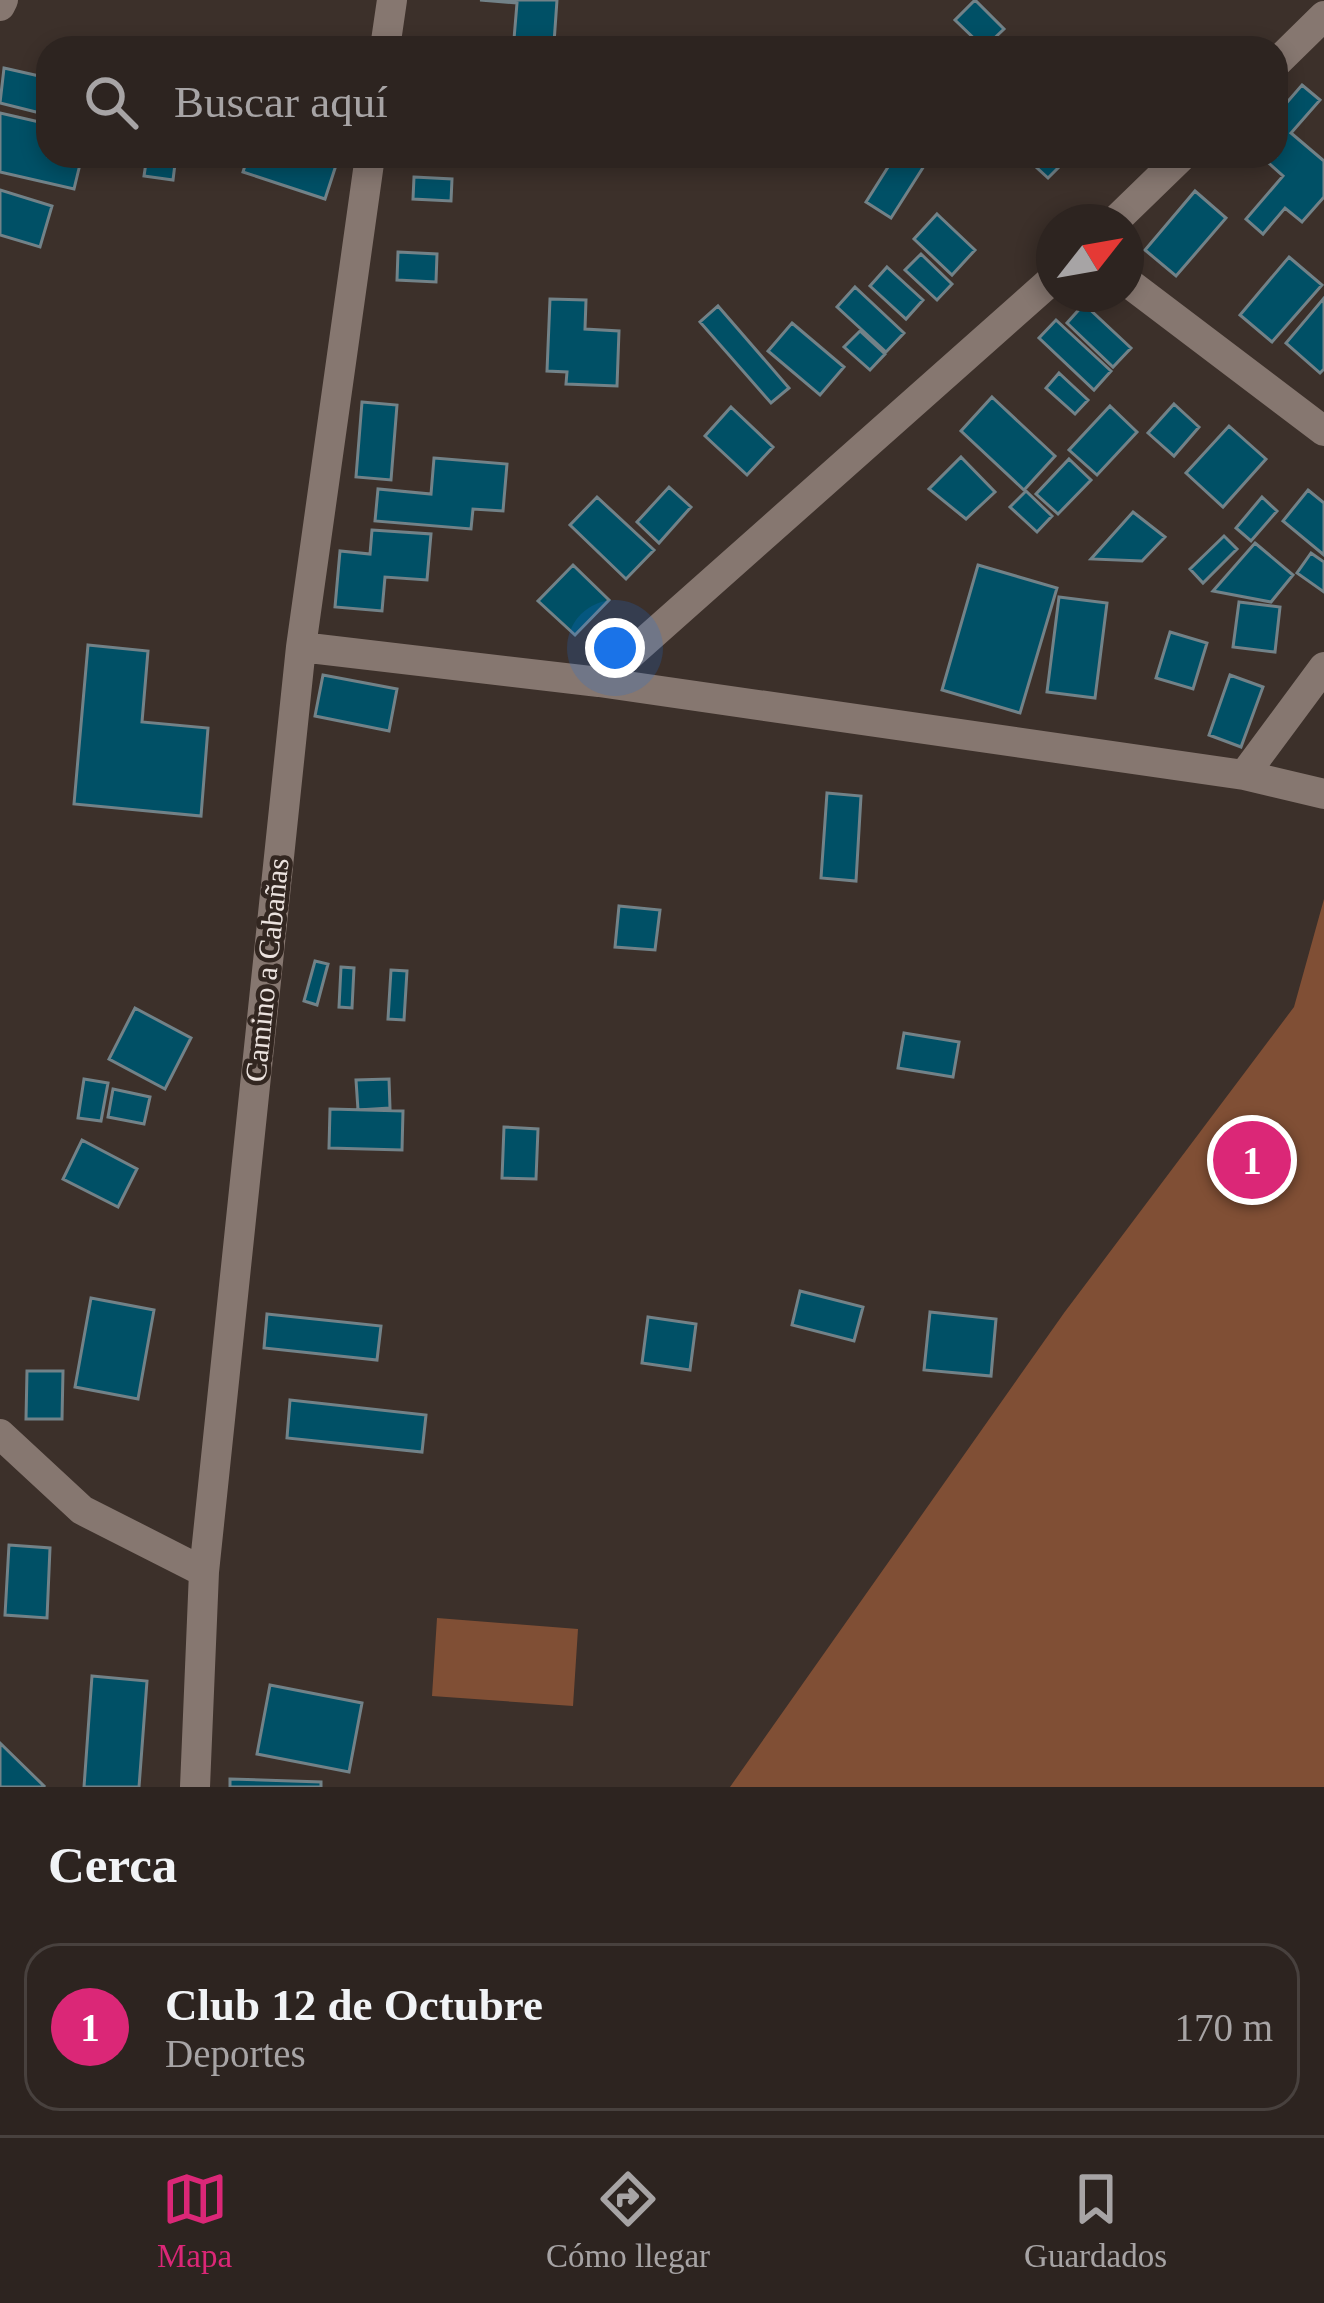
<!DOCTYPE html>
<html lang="es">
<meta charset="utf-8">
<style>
body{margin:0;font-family:"Times New Roman",serif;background:#352c29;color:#f1f3f6}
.compass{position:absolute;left:1036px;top:204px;width:108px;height:108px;border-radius:50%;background:#2d2420;box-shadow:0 6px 18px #0003;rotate:59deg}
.you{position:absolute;left:615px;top:648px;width:42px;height:42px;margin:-30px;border:9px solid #fff;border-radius:50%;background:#1a73e8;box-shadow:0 0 0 18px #1a73e833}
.badge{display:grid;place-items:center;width:78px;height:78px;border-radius:50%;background:#db2777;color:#fff;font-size:39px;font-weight:700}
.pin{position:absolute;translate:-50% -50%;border:6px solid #fff;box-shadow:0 3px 12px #0006}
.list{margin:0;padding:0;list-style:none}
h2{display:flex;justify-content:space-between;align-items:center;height:156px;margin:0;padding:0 48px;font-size:51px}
h2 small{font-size:39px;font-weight:400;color:#a7a4a5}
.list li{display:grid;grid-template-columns:78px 1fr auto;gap:36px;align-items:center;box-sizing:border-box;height:168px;margin:0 24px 24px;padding:0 24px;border:3px solid #48413e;border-radius:36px}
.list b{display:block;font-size:45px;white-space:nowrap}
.list p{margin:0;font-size:39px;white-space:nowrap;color:#a7a4a5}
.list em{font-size:39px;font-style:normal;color:#a7a4a5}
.icon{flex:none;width:66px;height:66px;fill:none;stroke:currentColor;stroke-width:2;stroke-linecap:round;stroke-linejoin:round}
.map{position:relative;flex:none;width:1324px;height:1787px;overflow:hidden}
.search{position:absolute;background:#2d2420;box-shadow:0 6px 18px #0003;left:36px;right:36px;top:36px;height:132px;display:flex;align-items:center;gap:30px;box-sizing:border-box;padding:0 42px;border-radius:36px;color:#a7a4a5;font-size:45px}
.sheet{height:348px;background:#2d2420}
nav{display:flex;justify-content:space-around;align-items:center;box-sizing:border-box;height:168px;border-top:3px solid #48413e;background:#2d2420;font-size:33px;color:#a7a4a5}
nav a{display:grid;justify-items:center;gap:6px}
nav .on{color:#db2777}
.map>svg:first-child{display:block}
</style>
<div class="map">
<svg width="1324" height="1787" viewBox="0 0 1324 1787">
<rect width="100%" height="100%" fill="#3c302a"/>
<path fill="#804f35" d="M1324 899V1787H730L1064 1313 1294 1007Z
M437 1618 578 1629 573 1706 432 1696Z"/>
<path fill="#005066" stroke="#728288" stroke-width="3" d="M480 0H557L554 43 514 39 517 3Z
M975 0 1004 29 984 48 955 20Z
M4 68 48 78V115L0 103Z
M1302 85 1320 100 1291 133 1324 161V197L1302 222 1285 208 1263 234 1246 219 1283 176 1261 156H1276V138L1285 128 1276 115Z
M0 113 48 124V156H82L74 189 0 172Z
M147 156H176L173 180 144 176Z
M248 156H339L325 199 243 172Z
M895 156H908L924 166 891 218 866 202Z
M1024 156H1048L1059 167 1048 178Z
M414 177 452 179 451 201 413 199Z
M0 190 52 206 40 247 0 235Z
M1195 191 1226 218 1176 276 1145 250Z
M937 214 975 250 952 275 914 239Z
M398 252 437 254 436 282 397 280Z
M921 254 952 284 937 300 905 270Z
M1289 257 1322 285 1272 342 1240 315Z
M887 267 923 300 906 319 870 286Z
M855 287 904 333 886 352 837 307Z
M1324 298V369L1320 373 1286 343Z
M550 299 586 300 585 329 619 331 617 386 566 384 567 372 547 371Z
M1084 304 1131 348 1113 367 1067 323Z
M718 306 789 388 771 403 700 322Z
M1056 320 1111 371 1094 390 1039 338Z
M792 323 844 367 820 395 768 351Z
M860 331 885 354 870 370 844 347Z
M1059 373 1088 400 1075 414 1046 388Z
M992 397 1055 456 1024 490 961 431Z
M362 402 397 405 391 480 356 477Z
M1174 404 1199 427 1174 456 1148 433Z
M1110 406 1137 432 1097 475 1069 450Z
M731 407 773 447 747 475 705 436Z
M1229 426 1266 459 1223 507 1186 473Z
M961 457 995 492 966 519 929 489Z
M434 458 507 464 503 511 473 509 471 529 375 521 378 489 431 494Z
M1069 459 1091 480 1058 514 1036 494Z
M669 487 691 507 659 543 637 522Z
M1308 490 1324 503V555L1283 521Z
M1026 491 1052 516 1037 532 1010 507Z
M597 497 654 550 626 579 570 525Z
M1262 497 1277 511 1251 541 1236 528Z
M1133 512 1165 537 1142 561 1091 559Z
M372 530 431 534 427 580 385 577 382 611 335 607 340 551 370 554Z
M1224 536 1237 549 1203 583 1190 569Z
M1255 543 1293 575 1271 602 1213 591Z
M1311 553 1324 562V592L1297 573Z
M573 565 609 600 575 635 538 601Z
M978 565 1057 588 1020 713 942 690Z
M1059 597 1107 603 1095 698 1047 692Z
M1239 602 1280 607 1275 652 1233 647Z
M1170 632 1207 643 1193 689 1156 678Z
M88 645 148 651 142 722 208 728 201 816 74 804Z
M323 675 397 689 389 731 315 716Z
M1230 675 1263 687 1241 747 1209 735Z
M827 793 861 796 856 881 821 878Z
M619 906 660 910 655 950 615 947Z
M315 961 328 964 317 1005 304 1001Z
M341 967 354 968 352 1008 339 1007Z
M391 970 407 971 404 1020 388 1019Z
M135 1008 191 1038 165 1089 109 1059Z
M904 1033 959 1042 953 1077 898 1068Z
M84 1079 108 1083 101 1121 78 1118Z
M389 1079 390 1108 358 1110 356 1080Z
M113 1089 150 1097 144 1124 108 1117Z
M330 1109 403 1111 402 1150 329 1148Z
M504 1127 538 1129 536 1179 502 1178Z
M82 1140 137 1169 118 1207 63 1179Z
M800 1291 863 1307 854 1341 792 1325Z
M91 1298 154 1310 138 1399 75 1387Z
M930 1312 996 1319 991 1376 924 1370Z
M267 1314 381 1326 377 1360 264 1348Z
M648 1317 696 1324 690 1370 642 1363Z
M27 1371H63L62 1419H26Z
M290 1400 426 1415 422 1452 287 1438Z
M9 1545 50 1548 47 1618 5 1615Z
M92 1676 147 1681 139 1787H84Z
M270 1685 362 1703 349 1772 257 1754Z
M0 1743 44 1786 43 1787H0Z
M230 1779 321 1782V1787H230Z"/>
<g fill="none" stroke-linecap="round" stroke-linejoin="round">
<path stroke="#867770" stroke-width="30" d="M0 6 3 0
M385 48 392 0
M1276 63 1324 16
M1114 222 1182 156
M1126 281 1324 431
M301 647 599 682 1244 775 1324 794
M599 682 1054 278
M1244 775 1324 667
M0 1434 82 1510 204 1572
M195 1787 204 1572 301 647 370 156"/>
</g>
<g text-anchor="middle" stroke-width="9" stroke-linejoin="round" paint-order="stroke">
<g font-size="30" fill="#ebe2de" stroke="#322620">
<text transform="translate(267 970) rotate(-84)" y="10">Camino a Cabañas</text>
</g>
</g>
</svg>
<svg class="compass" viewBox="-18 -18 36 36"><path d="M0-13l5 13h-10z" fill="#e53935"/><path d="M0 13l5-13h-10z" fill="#a7a4a5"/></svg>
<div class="you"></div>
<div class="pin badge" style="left:1252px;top:1160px">1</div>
<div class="search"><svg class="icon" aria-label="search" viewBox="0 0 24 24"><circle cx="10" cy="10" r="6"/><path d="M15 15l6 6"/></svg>Buscar aquí</div>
</div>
<section class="sheet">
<h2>Cerca<small></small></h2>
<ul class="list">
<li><span class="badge">1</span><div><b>Club 12 de Octubre</b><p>Deportes</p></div><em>170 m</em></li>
</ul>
</section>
<nav>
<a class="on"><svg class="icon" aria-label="map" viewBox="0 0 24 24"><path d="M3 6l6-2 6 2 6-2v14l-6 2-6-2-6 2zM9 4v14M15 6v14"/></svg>Mapa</a>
<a><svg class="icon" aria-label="directions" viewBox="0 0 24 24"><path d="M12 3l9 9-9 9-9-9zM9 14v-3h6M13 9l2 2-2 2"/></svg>Cómo llegar</a>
<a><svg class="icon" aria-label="saved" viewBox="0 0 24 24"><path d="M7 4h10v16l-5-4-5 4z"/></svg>Guardados</a>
</nav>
